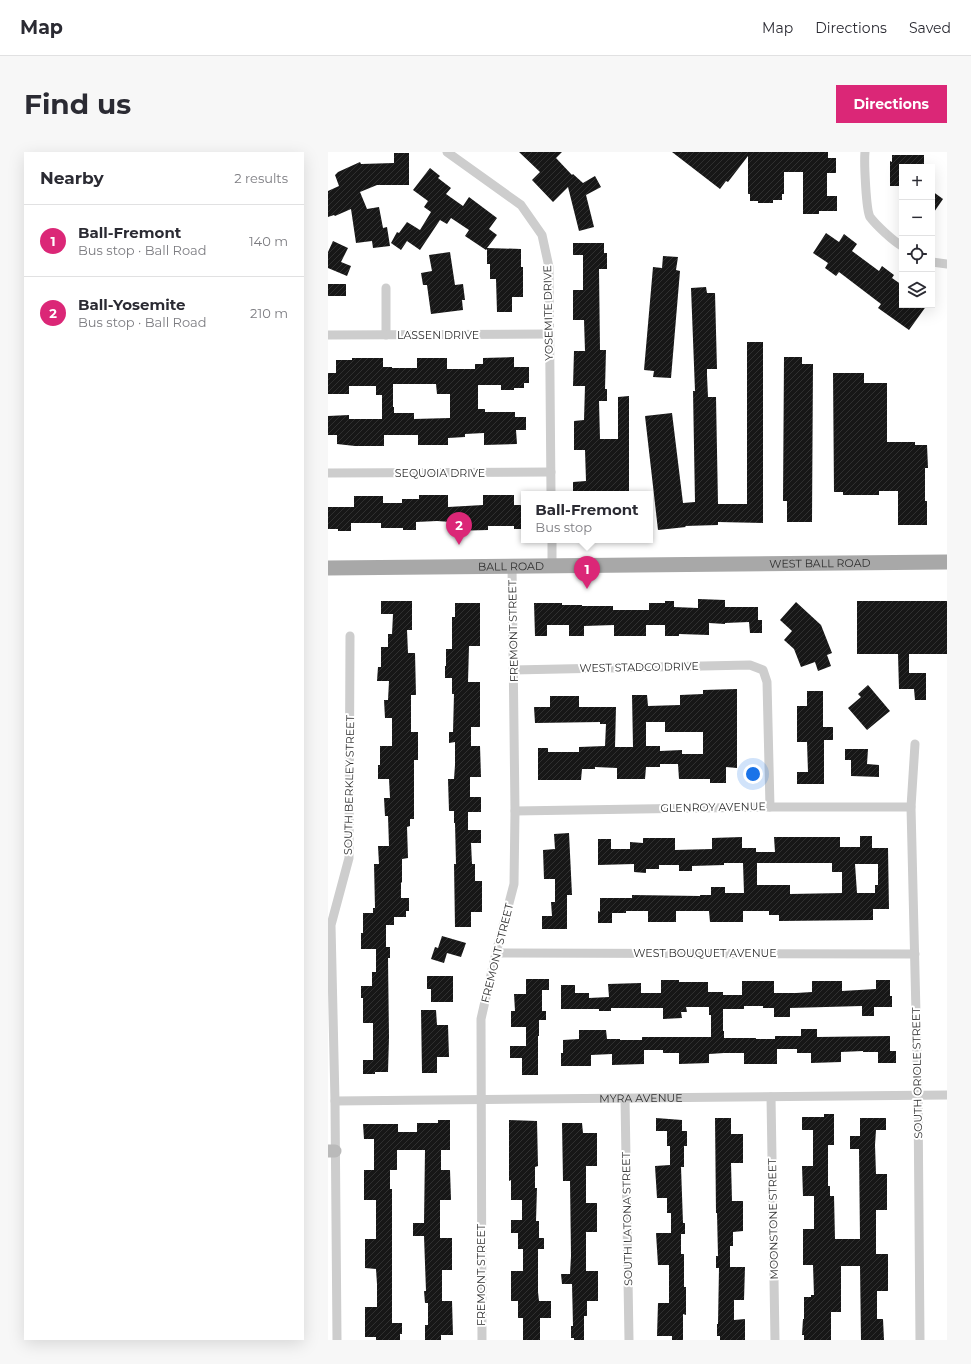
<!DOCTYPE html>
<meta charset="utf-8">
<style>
body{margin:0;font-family:Montserrat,sans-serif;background:#f7f7f7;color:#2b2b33}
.controls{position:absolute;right:12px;top:12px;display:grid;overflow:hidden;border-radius:0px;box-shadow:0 4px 16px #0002}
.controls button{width:36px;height:36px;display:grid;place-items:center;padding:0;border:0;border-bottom:1px solid #e1e1e2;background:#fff;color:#2b2b33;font:20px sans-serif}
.you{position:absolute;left:425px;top:622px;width:14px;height:14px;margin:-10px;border:3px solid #fff;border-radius:50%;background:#1a73e8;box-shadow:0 0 0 6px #1a73e833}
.badge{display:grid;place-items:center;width:26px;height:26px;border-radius:50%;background:#db2777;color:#fff;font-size:13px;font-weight:700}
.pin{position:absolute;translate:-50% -33px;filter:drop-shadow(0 1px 2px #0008)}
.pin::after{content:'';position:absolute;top:21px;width:14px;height:12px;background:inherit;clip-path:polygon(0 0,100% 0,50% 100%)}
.popup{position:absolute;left:193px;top:339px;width:132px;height:52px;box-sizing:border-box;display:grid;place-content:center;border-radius:0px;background:#fff;filter:drop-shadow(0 1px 3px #0005);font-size:13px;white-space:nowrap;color:#7c7c81}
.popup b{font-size:15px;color:#2b2b33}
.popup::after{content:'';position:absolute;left:50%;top:100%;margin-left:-8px;border:8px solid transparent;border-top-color:#fff}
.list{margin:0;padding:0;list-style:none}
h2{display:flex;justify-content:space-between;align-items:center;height:52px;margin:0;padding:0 16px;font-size:17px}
h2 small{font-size:13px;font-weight:400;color:#7c7c81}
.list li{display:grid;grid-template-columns:26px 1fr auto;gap:12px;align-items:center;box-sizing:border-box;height:72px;padding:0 16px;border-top:1px solid #e1e1e2}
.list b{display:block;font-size:15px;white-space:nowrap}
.list p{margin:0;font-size:13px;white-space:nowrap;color:#7c7c81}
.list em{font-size:13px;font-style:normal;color:#7c7c81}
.icon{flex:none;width:22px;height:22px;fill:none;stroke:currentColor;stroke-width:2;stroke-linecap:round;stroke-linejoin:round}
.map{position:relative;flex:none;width:619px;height:1188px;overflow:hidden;border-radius:0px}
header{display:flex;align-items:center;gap:24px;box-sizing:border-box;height:56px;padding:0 20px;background:#fff;border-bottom:1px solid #e1e1e2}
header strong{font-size:19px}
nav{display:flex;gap:22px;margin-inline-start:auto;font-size:14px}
.intro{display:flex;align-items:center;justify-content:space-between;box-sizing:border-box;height:96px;padding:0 24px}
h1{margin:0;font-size:28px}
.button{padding:10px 18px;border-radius:0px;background:#db2777;color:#fff;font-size:14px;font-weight:700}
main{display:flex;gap:24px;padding:0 24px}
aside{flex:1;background:#fff;border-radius:0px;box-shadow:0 4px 16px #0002}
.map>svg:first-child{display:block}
</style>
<header>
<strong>Map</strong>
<nav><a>Map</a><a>Directions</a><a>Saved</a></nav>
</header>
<div class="intro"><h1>Find us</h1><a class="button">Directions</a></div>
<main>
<aside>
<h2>Nearby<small>2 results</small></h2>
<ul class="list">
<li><span class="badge">1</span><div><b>Ball-Fremont</b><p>Bus stop · Ball Road</p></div><em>140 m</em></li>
<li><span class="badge">2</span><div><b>Ball-Yosemite</b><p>Bus stop · Ball Road</p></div><em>210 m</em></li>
</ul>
</aside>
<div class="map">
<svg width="619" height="1188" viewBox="0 0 619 1188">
<defs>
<pattern id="building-hatch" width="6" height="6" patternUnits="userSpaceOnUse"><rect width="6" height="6" fill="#171717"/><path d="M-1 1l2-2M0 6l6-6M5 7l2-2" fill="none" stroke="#303030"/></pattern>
</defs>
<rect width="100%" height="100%" fill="#fff"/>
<path fill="url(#building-hatch)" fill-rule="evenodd" d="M191 0H234L228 6 244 23 245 22 255 31 267 24 273 35 258 43 266 75 251 79 240 35 225 50 204 28 212 20Z
M344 0H500V6H508V21H499V44H509V59H491V62H475V20H456V42H454V48H445V51H430V49H422V42H420V4L400 30 398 29 392 37Z
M66 1H81V33H49L32 40 39 57 51 55 55 76 59 75 62 94 45 96 44 89 28 91 23 57 7 64 6 63 0 65V39L11 34 7 23 10 20 32 10 33 12 66 11Z
M564 3H596V15H571L574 17V34H562V9L564 10Z
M102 16 112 24 110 26 123 36 118 42 135 54 141 45 169 66 161 77 169 83 159 96 193 97V115H195V145H184V160H169L168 127H162V112H159V97L158 98 137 84 141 78 123 66 119 72 112 68 92 98 79 89 73 98 63 91 69 80 71 81 79 70 92 78 103 60 96 55 100 49 85 38Z
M604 39 615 47 604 63Z
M498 81 511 90 516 82 529 92 524 99 551 119 554 114 566 123 564 126 574 133V153H599L581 178 550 156 553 152 511 120 508 124 497 116 500 111 485 101Z
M5 89 20 96 13 110 23 114 19 124 0 116V100Z
M245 91H276V101H279V117H271L272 198H278L277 237H279V249H271L272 287H290V245L301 244V342H245V330L258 329 257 298H246V269L256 268 257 234H245L246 199H257L256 168H245V138H255V103H245Z
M122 100 127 133 135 132 137 148H134L135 158 103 162 99 133H95L93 121 104 119 101 103Z
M335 104 350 105 348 118 352 119 343 226 325 225 326 219 316 218 325 115 334 116Z
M0 132H18V144H0Z
M378 135 379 141H387L389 217H379V223L380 245H388L390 352H419V190H435V371L390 370V373L357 374 358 375 330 378 317 264 344 261 355 351 367 350 365 239H367L363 136Z
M186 205V215H201V231H196V236H186V238H173V233H150V257H157V260H187V265H198V278H188L189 292 156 293V281L137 282V285L120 286V293H90V283H56V294H27L9 292V283H0V264L21 263V267H54V243H48V234H21V242H0V221H8V208H24V206H55V215H64V216H89V206H119V217H147V212H155V206ZM65 232H108L109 242H122V266L86 267V261H66V255H65Z
M456 205H474V212H485L484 370H459V349H455Z
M505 221H536V231H559V290H587V293H599L600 316H597V349H599V373H570V339H551V343H515V340H506Z
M91 343H120V355L155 353V343H186V353H196V377H186V374H160V378L123 379V370L109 369 88 370V378H75V376H53V371H23V379H10V377H0V355H26V344H55V351H74V347H91Z
M370 447 397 448V455H430V468H434V481H422L421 470 397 471V472L381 471V483L351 482V484H337V473H318V484H286V473L256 474V484H241V473H219V484H207L206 451H234V453H254V454H285V458H321V451H337V449H346V455L370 456Z
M53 449H84V478H79L80 501H87L88 543H83V580H90V608H86V667H82V674L79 675 80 706 74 707V730L73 731V746H81V759H78V765H66V773H58V795H62V806H60L61 885 60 920H47V922H35V908H45V871H35V846H33V834H44V820H48V797H33V781H35V761H45V756H47L46 712H51L50 694H61L60 664H57L56 646H62L61 627H50V613H52V594H64V566H57L56 548H60L61 529H49L50 515H53V495H60V482H64L65 462H53Z
M529 449H619V502H581V521H598V548H587L586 537H571L570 502H529Z
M468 450 493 473 504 501 499 503 503 514 490 519 487 510 473 515 466 497 456 488 464 479 452 468Z
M127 451H152V494H141L140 530H152V575H143V594H152L153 625H142V645H153V660H140V678H153V691H143L144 712H147V729H154V760H143V775H127L126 712H128L127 671H126V659H121L120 627H126L127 613V590L121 591V580H125L126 542H124V526H117V514H118V497H124V465H127Z
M540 533 562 559 539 578 520 556 533 545 530 542Z
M409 537V616L398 615V631H382V627H351L350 612H332V615H318L317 627H289V616L267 615V617H254L253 628H210V596H220V600H251V595L277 594 278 572H272V570L207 571 206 555H222V544H251V555H288L287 595H305L304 543H319L320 554 352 553V543L375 542V538ZM318 570H337V580H375V602H354V598L332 599V594H318Z
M479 539H495V575H505V588H496V632H469V620H480L479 590H469V554H479Z
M517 597H540L539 612 551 613V625L523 624V608H517Z
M241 681 244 743H239V777H214V764H224L223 750H227V727H216L215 698 227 697 226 682Z
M532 684H544V696H560L561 757H545V768L451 769V763H441V759H415V770H382L381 759H348V770H320V759H298V761H284V771H270V759L272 760V746H304V743L372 744V743H383V735H397V741H416L415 711H396V713L364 714V719H351V713H331V717H318V721L306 720V712L270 713V687H283V697H302V690L315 691V686H347V698L384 697V686L414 685V696H428V700H447L446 685H512V695H532ZM429 711H504V720H514V741L462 742V733H429ZM527 712H550V733H547V741H529Z
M114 784 138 791 133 805 119 801 116 811 103 807 107 795 110 796Z
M99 824H125V850H103V837H99Z
M198 827H221V838H214V859H218V868H211V884H210V923H194V906H182V894H198V875H183V859H187L186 842H198Z
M333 828H351V830H380V840H395V843H414V829H446V841H468L484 840V829H514V839L548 837V828H562V844H564V855H546V864H534V854L462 856V865H446V856H435V854H416V857H395V879H396V886H428V887H447V884H473V877H489V885L562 884V899H568V911H550V900H535V899L513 900V910L483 911V901H469V897H449V912H416V901H396L381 902V911L351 912V901H335V898H316V912L284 913V902L263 903V914H233V901H235V888L251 887V878H278L279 887H292V888H314V885H383V863H381V855H358L359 860H353L354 866 335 867V856H283V859H271V857H233V833H247V841H261V846L281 845 280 832 313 831V841H333Z
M93 858H108L109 873H120L121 905H109V921H94Z
M496 962H506V993H500V1034H502V1044H506L507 1087H532L531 997H522V984H532V966H558V978H548L547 993 548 1022H559V1058H548V1102H560V1139H549V1167H555L556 1188H533L532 1114H513V1160H503V1188H476V1183H474L475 1167H476V1145H483V1143H486L485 1113H475V1077H486V1044H475L474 1014H485V978H474V965H496Z
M328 966 354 968V979H359V994H356V1015H353L355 1071H357V1082H353V1102H356V1135H358V1163L355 1162V1188H344V1184H329L330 1151H341V1113H330L328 1081H343V1061H339V1046H329L327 1014 342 1013V994H339V979H328Z
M387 966H403V982H415V1011H403L404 1049H415V1079L405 1080V1094H402V1115H417L416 1148H406V1168L417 1167V1188H392V1184H389V1172H390L391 1116H388V1104H390L389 1061H388Z
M110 968H122V998H113V1018H122L123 1048H112V1086H124V1118H114V1149H124L125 1183H113V1188H97V1173H100V1151H97L96 1139H98L96 1084H85V1071H96L97 998H69V1018H62V1037H64V1171H74V1182H72V1188H48V1185H37V1155H49V1132L48 1117 37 1116V1087H48V1048H36V1018H46V987H36L35 972H70V980H89V971H110Z
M181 968 209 969 210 1014 207 1015V1036H209L208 1069H211V1086H216V1097H210V1140L211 1149H223V1166H212V1188H195V1166H190V1149H183V1119H195V1097H190V1081H183V1068H194V1048H183V1028L181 1029Z
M234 971H254L255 981H269V1014H258V1051H269V1080H258V1119H270V1149H259V1164H256V1188H246V1186H243V1174H245L244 1132H234L233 1122H242L243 1104 242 1029H235Z"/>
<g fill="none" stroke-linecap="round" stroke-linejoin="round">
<g stroke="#cdcdcd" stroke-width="9">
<path d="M119 0 193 53 214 83 221 115 223 342"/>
<path d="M537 0C536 10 538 58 542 65 548 73 565 89 574 94"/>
<path d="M604 110 619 112"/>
<path d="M58 136V183"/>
<path d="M0 183 221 182"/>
<path d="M0 321 223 320"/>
<path d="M224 388V414"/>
<path d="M185 518 422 513 435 518 439 530 442 655"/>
<path d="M587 592 583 655 590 944 592 1188"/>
<path d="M187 659 442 655H583"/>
<path d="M168 801 587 802"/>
<path d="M443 945 447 1188"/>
<path d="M297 946 301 1188"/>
<path id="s1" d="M7 949 619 943"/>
<path d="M9 1188 7 949 3 773 21 706 22 484"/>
<path d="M154 1188 153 867 168 801 186 732 187 659 184 414"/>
</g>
<path stroke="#bababa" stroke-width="13" d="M0 999H7"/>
<path stroke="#a8a8a8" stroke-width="15" id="s2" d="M0 416 619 410"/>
</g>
<g text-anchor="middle" stroke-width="4" stroke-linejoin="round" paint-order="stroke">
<g font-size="11" fill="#303030" stroke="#fff">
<text transform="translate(220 161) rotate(-91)" y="4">YOSEMITE DRIVE</text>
<text x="110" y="187">LASSEN DRIVE</text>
<text x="112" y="325">SEQUOIA DRIVE</text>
<text dy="4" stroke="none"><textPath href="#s2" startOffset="492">WEST BALL ROAD</textPath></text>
<text dy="4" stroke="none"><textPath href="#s2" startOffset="183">BALL ROAD</textPath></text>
<text transform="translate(185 479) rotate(-91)" y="4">FREMONT STREET</text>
<text transform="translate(311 515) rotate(-1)" y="4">WEST STADCO DRIVE</text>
<text transform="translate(21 633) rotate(-89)" y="4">SOUTH BERKLEY STREET</text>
<text transform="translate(385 655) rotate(-1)" y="4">GLENROY AVENUE</text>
<text transform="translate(169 801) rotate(-76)" y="4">FREMONT STREET</text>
<text x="377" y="805">WEST BOUQUET AVENUE</text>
<text transform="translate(589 921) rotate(-91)" y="4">SOUTH ORIOLE STREET</text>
<text dy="4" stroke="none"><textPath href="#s1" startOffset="306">MYRA AVENUE</textPath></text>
<text transform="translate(299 1067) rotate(-91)" y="4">SOUTH LATONA STREET</text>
<text transform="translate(445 1067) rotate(-91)" y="4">MOONSTONE STREET</text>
<text transform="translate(153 1123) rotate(-90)" y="4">FREMONT STREET</text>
</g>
</g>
</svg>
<div class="controls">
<button>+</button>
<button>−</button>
<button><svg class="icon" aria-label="locate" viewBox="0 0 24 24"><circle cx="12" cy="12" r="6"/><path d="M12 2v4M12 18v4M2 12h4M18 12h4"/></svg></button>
<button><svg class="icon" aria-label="layers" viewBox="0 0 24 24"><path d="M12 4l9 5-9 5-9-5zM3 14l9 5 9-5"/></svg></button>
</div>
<div class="you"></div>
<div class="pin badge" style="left:259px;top:437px">1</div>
<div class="popup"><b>Ball-Fremont</b>Bus stop</div>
<div class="pin badge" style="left:131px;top:393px">2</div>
</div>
</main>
